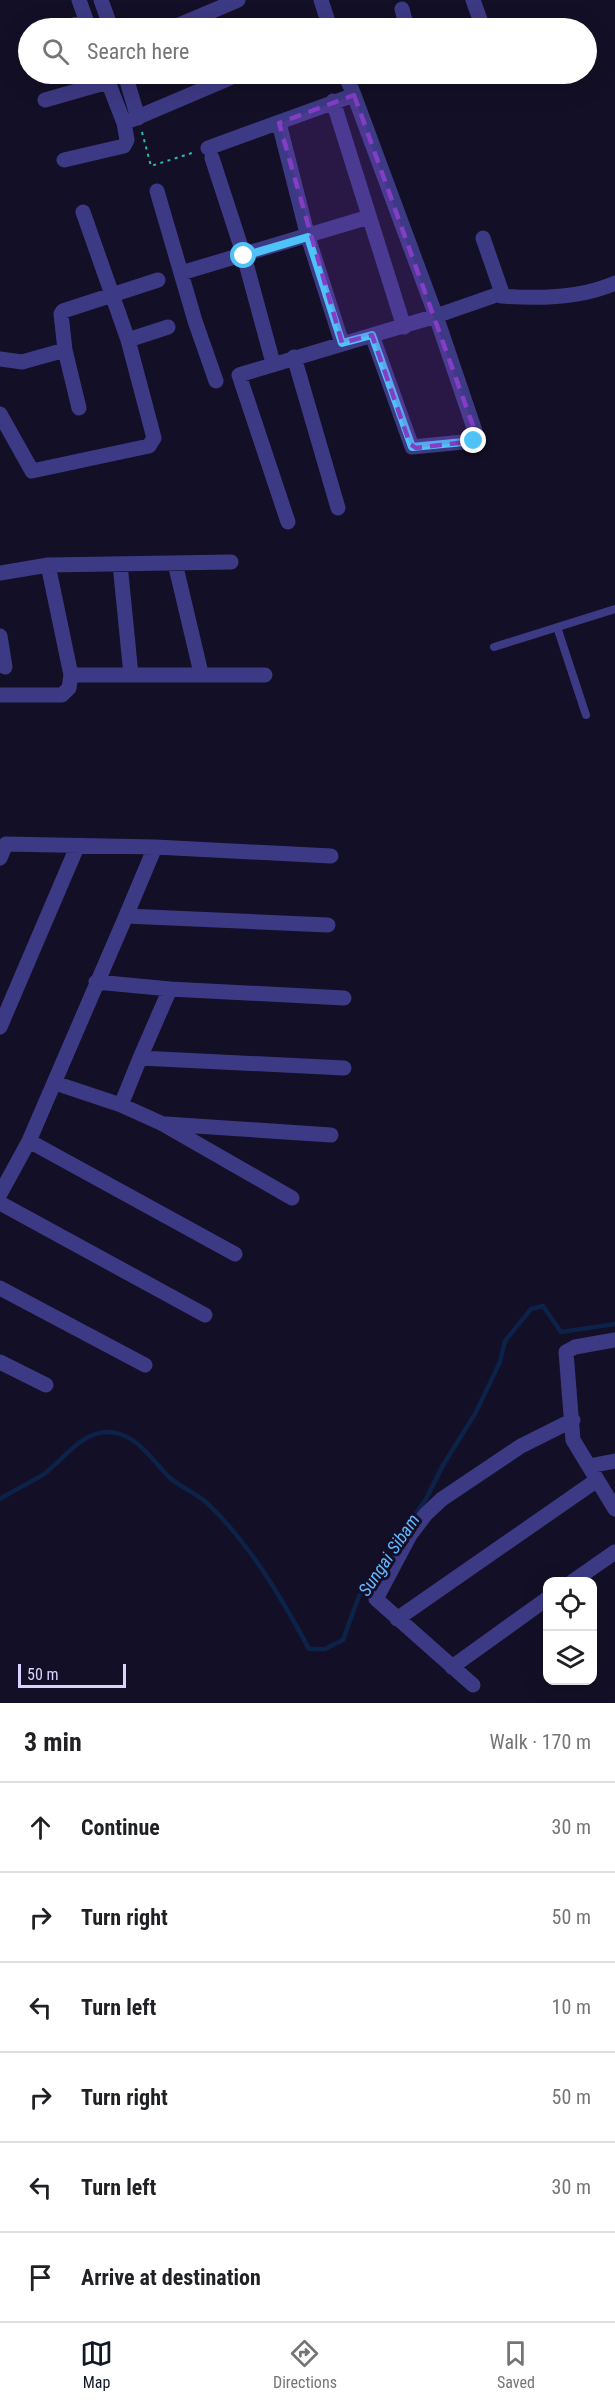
<!DOCTYPE html>
<meta charset="utf-8">
<style>
body{margin:0;font-family:"Roboto Condensed",sans-serif;background:#f6f6f6;color:#202124}
.controls{position:absolute;right:18px;bottom:18px;display:grid;overflow:hidden;border-radius:12px;box-shadow:0 6px 24px #0002}
.controls button{width:54px;height:54px;display:grid;place-items:center;padding:0;border:0;border-bottom:2px solid #e0e0e0;background:#fff;color:#202124;font:30px sans-serif}
.scale{position:absolute;left:18px;bottom:15px;width:108px;box-sizing:border-box;padding-left:6px;border:3px solid #d9d4ff;border-top:0;font-size:16px;line-height:21px;white-space:nowrap;color:#d9d4ff;-webkit-text-stroke:4px #130f26;paint-order:stroke}
.stop{position:absolute;width:18px;height:18px;margin:-14px;border:4px solid #4fc3f7;border-radius:50%;background:#fff}
.stop.end{background:#4fc3f7;border-color:#fff;box-shadow:0 2px 6px #0008}
.list{margin:0;padding:0;list-style:none}
h2{display:flex;justify-content:space-between;align-items:center;height:78px;margin:0;padding:0 24px;font-size:26px}
h2 small{font-size:20px;font-weight:400;color:#757577}
.list li{display:grid;grid-template-columns:39px 1fr auto;gap:18px;align-items:center;box-sizing:border-box;height:90px;padding:0 24px;border-top:2px solid #e0e0e0}
.list b{display:block;font-size:22px;white-space:nowrap}
.list em{font-size:20px;font-style:normal;color:#757577}
.icon{flex:none;width:33px;height:33px;fill:none;stroke:currentColor;stroke-width:2;stroke-linecap:round;stroke-linejoin:round}
.map{position:relative;flex:none;width:615px;height:1703px;overflow:hidden}
.search{position:absolute;background:#fff;box-shadow:0 6px 24px #0002;left:18px;right:18px;top:18px;height:66px;display:flex;align-items:center;gap:15px;box-sizing:border-box;padding:0 21px;border-radius:33px;color:#757577;font-size:22px}
.sheet{height:618px;background:#fff}
nav{display:flex;justify-content:space-around;align-items:center;box-sizing:border-box;height:84px;border-top:2px solid #e0e0e0;background:#fff;font-size:16px;color:#757577}
nav a{display:grid;justify-items:center;gap:3px}
nav .on{color:#111827}
.map>svg:first-child{display:block}
</style>
<div class="map">
<svg width="615" height="1703" viewBox="0 0 615 1703">
<rect width="100%" height="100%" fill="#130f26"/>
<g fill="none" stroke-linecap="round" stroke-linejoin="round">
<path stroke="#0c2248" stroke-width="4.5" d="M0 1499C14 1490 30 1483 44 1474 63 1460 81 1432 108 1432 135 1432 152 1460 169 1477 180 1487 196 1493 207 1503 250 1544 281 1597 309 1649H325L343 1640 359 1596 426 1499 442 1467 476 1412 500 1362 505 1341 531 1309 543 1306 561 1332 615 1324"/>
<path stroke="#2fb8b0" stroke-width="2" stroke-dasharray="3 4.5" stroke-linecap="butt" d="M142 132 151 166 195 152"/>
<path stroke="#3d3a85" stroke-width="8" d="M557 627 586 715
M494 647 615 609"/>
<path stroke="#3d3a85" stroke-width="15" d="M79 0 89 28
M101 0 111 28
M321 0 330 28
M473 0 483 28
M402 9 407 28
M60 28 86 22
M172 28 238 0
M105 74 124 123
M125 74 138 118
M45 100 108 82
M333 101 404 327
M279 123 308 237 342 343
M208 148 354 95 345 74
M212 158 244 256 273 363
M64 160 124 146 127 140 124 123 239 74
M157 191 195 321 216 381
M181 273 369 217
M501 296C538 299 581 298 615 283
M372 335 412 447 474 441 476 434 436 316 502 293 483 238
M128 340 168 327
M294 357 338 508
M0 359 22 362 65 350
M79 408 65 350 61 314 63 311 158 280
M0 414 32 471 149 446 154 438 128 340 83 212
M288 522 239 375 436 316 354 95
M175 563 201 673
M120 564 131 675
M0 573 48 565
M0 636 5 667
M71 675H265
M0 695H62L69 688 71 675 48 565 231 562
M0 858 6 844 155 847 331 856
M126 916 155 847
M96 982 170 989
M0 1027 77 847
M140 1058 170 989 344 998
M55 1083 121 1105 163 1124 292 1198
M121 1105 140 1058 344 1068
M166 1124 331 1135
M29 1141 235 1254
M0 1194 29 1141 126 916 328 925
M0 1203 205 1315
M0 1288 145 1365
M615 1340 575 1347 566 1352 573 1440 615 1509
M0 1362 46 1385
M589 1466 615 1461
M572 1582 615 1552
M397 1619 597 1480
M452 1667 548 1598
M473 1685 376 1599 410 1535 426 1514 442 1499 521 1446 573 1420"/>
</g>
<g fill="none" stroke-linecap="round" stroke-linejoin="round">
<path stroke="#4fc3f7" stroke-width="8" d="M244 256 308 237 342 343 372 335 412 447 474 441"/>
</g>
<path fill="#843dc5" fill-opacity="0.2" stroke="#843dc5" stroke-width="4.5" stroke-dasharray="12 8" stroke-linejoin="round" d="M354 95 476 434 474 441 416 448 410 444 372 335 342 343 279 123Z"/>
<g text-anchor="middle" stroke-width="6" stroke-linejoin="round" paint-order="stroke">
<g font-size="18" font-style="italic" fill="#62b6ff" stroke="#130f26">
<text transform="translate(389 1555) rotate(-56)" y="6">Sungai Sibam</text>
</g>
</g>
</svg>
<div class="controls">
<button><svg class="icon" aria-label="locate" viewBox="0 0 24 24"><circle cx="12" cy="12" r="6"/><path d="M12 2v4M12 18v4M2 12h4M18 12h4"/></svg></button>
<button><svg class="icon" aria-label="layers" viewBox="0 0 24 24"><path d="M12 4l9 5-9 5-9-5zM3 14l9 5 9-5"/></svg></button>
</div>
<div class="scale">50 m</div>
<div class="stop" style="left:244px;top:256px"></div>
<div class="stop end" style="left:474px;top:441px"></div>
<div class="search"><svg class="icon" aria-label="search" viewBox="0 0 24 24"><circle cx="10" cy="10" r="6"/><path d="M15 15l6 6"/></svg>Search here</div>
</div>
<section class="sheet">
<h2>3 min<small>Walk · 170 m</small></h2>
<ul class="list">
<li><svg class="icon" aria-label="ahead" viewBox="0 0 24 24"><path d="M12 20V5M6 11l6-6 6 6"/></svg><div><b>Continue</b></div><em>30 m</em></li>
<li><svg class="icon" aria-label="right" viewBox="0 0 24 24"><path d="M7 20v-9h11M14 6l5 5-5 5"/></svg><div><b>Turn right</b></div><em>50 m</em></li>
<li><svg class="icon" aria-label="left" viewBox="0 0 24 24"><path d="M17 20v-9H6M10 6l-5 5 5 5"/></svg><div><b>Turn left</b></div><em>10 m</em></li>
<li><svg class="icon" aria-label="right" viewBox="0 0 24 24"><path d="M7 20v-9h11M14 6l5 5-5 5"/></svg><div><b>Turn right</b></div><em>50 m</em></li>
<li><svg class="icon" aria-label="left" viewBox="0 0 24 24"><path d="M17 20v-9H6M10 6l-5 5 5 5"/></svg><div><b>Turn left</b></div><em>30 m</em></li>
<li><svg class="icon" aria-label="arrive" viewBox="0 0 24 24"><path d="M6 21V4h12l-3 4 3 4H6"/></svg><div><b>Arrive at destination</b></div></li>
</ul>
</section>
<nav>
<a class="on"><svg class="icon" aria-label="map" viewBox="0 0 24 24"><path d="M3 6l6-2 6 2 6-2v14l-6 2-6-2-6 2zM9 4v14M15 6v14"/></svg>Map</a>
<a><svg class="icon" aria-label="directions" viewBox="0 0 24 24"><path d="M12 3l9 9-9 9-9-9zM9 14v-3h6M13 9l2 2-2 2"/></svg>Directions</a>
<a><svg class="icon" aria-label="saved" viewBox="0 0 24 24"><path d="M7 4h10v16l-5-4-5 4z"/></svg>Saved</a>
</nav>
